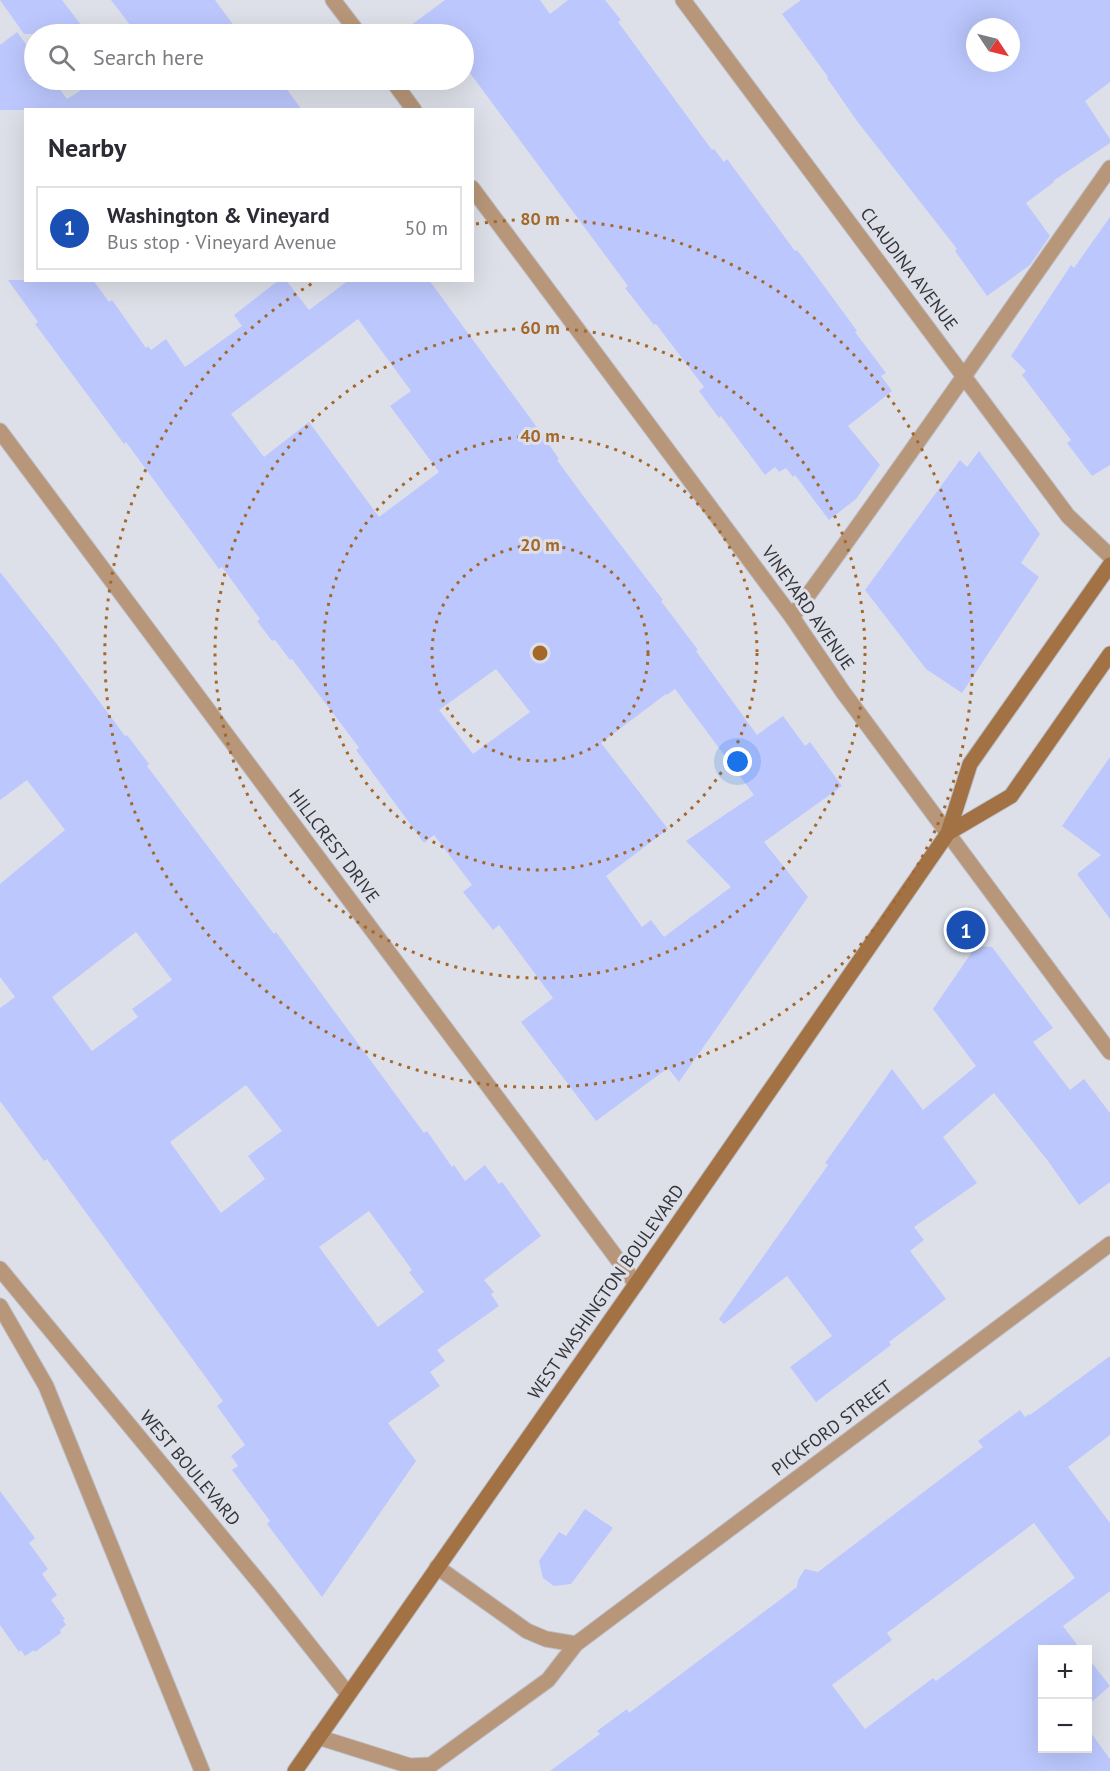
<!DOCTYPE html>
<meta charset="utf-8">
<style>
body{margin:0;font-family:"PT Sans",sans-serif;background:#f7f7f7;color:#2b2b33}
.controls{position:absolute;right:18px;bottom:18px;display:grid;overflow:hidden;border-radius:0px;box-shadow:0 6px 24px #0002}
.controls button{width:54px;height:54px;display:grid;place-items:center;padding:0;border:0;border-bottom:2px solid #e1e1e2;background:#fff;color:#2b2b33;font:30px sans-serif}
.compass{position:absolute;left:966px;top:18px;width:54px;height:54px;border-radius:50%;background:#fff;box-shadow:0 6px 24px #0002;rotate:125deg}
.you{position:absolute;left:738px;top:762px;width:21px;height:21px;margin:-15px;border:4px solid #fff;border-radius:50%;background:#1a73e8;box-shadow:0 0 0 9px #1a73e833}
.badge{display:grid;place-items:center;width:39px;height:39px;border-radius:50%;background:#a4682b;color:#fff;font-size:20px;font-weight:700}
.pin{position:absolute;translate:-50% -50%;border:3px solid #fff;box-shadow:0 2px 6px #0006}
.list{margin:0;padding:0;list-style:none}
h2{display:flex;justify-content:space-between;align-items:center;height:78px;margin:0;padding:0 24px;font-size:26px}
h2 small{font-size:20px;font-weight:400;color:#7c7c81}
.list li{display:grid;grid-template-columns:39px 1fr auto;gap:18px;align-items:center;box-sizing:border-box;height:84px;margin:0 12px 12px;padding:0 12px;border:2px solid #e1e1e2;border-radius:0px}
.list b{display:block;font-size:22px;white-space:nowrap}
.list p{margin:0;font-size:20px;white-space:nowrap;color:#7c7c81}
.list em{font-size:20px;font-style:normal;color:#7c7c81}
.icon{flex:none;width:33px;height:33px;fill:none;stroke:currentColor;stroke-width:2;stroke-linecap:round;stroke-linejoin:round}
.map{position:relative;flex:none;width:1110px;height:1771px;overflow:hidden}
.search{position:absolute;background:#fff;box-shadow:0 6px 24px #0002;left:24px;top:24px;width:450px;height:66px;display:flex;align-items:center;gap:15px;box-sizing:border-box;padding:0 21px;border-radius:33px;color:#7c7c81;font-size:22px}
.panel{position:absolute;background:#fff;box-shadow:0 6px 24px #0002;left:24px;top:108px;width:450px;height:174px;border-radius:0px}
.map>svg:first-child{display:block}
</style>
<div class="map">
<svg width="1110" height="1771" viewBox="0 0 1110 1771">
<rect width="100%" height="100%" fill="#dee0e9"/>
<path fill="#bcc7fd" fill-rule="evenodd" d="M0 0H62L88 34H24Z
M111 0H215L240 34H137Z
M445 0H540L550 14 568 0H605L621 20 618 22 712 150 714 149 724 162 727 159 795 251 797 250 816 275 857 331 855 332 886 373 881 376 892 391 848 426 880 465 856 499 829 520 795 475 793 477 786 468 779 472 775 467 765 475 721 416 719 418 699 391 704 387 656 324 654 325 625 288 628 286 464 65V34H399Z
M801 0H1110V82L1085 101 1110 139V143L1053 181 1054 182 1026 203 1050 236 1030 265 987 296 955 251 957 249 857 121 827 78 828 77 782 14ZM975 27H1011V63H975Z
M17 32 34 55V76L30 80H53L67 99 97 80H280L302 110H0V45Z
M1110 217V465L1092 476 1067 443 1071 440 1022 375 1026 371 1011 356 1071 265 1074 268Z
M8 280H93L109 302 112 300 146 348 148 346 151 350 166 339 185 367 242 326 234 315 279 280H286L309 310 349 280H429L536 426 559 459 557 460 584 497 663 600 661 601 698 650 696 651 757 735 783 716 805 746 810 742 842 786 764 842 808 897 679 1082 668 1068 596 1121 521 1022 553 998 499 925 493 930 463 892 472 885 434 835 424 843 356 750 359 748 357 745 292 659 290 660 275 640 272 641 257 621 260 619 222 567 219 569 126 442 124 444 35 324 38 322ZM358 319 411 391 390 406 439 472 379 517 309 422 264 457 231 414ZM496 669 530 712 473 754 439 710ZM675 689 754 795 686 841 731 887 664 937 651 920 642 927 606 876 668 829 601 743 666 694 667 695Z
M979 451 1040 534 1021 563 1039 577 962 693 926 669 865 590 960 460 967 467Z
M0 572 56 643 125 736 127 735 149 764 147 766 274 934 276 932 424 1133 427 1131 452 1167 454 1165 465 1181 485 1165 499 1184 502 1182 541 1236 484 1280 494 1292 491 1294 499 1306 437 1350 445 1361 430 1372 440 1386 388 1423 416 1461 322 1597 267 1524 270 1521 232 1470 238 1466 231 1456 245 1445 217 1406 223 1401 47 1159 44 1161 0 1101V1008L15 997 0 977V884L65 830 27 780 0 800ZM136 932 172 980 132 1009 138 1017 92 1051 52 997ZM246 1085 282 1131 248 1156 265 1179 221 1213 170 1142ZM369 1211 412 1270 409 1272 424 1292 378 1327 319 1247Z
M1110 757V919L1077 874 1101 855 1062 826Z
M976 946 992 947 1053 1028 1033 1042 1070 1090 1084 1079 1110 1113V1182L1079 1205 1048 1161 994 1093 943 1137 977 1183 914 1227 924 1240 910 1251 946 1299 889 1342 891 1345 816 1402 790 1367 832 1336 787 1276 724 1324 719 1319 828 1165 825 1163 892 1069 923 1110 976 1066 933 1009Z
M1110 1356V1435L1068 1467 1110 1523V1591L1063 1626 1081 1650H1042V1749H1088V1729L1110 1759V1771H550L600 1734 597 1731 627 1709 629 1713 797 1587 798 1580 805 1569 818 1572 983 1447 978 1441 1020 1410 1025 1417 1029 1414 1030 1415ZM1034 1523 1075 1578 936 1681 933 1678 865 1729 832 1685 892 1640 887 1633Z
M0 1491 35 1538 29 1543 48 1569 42 1574 57 1595 51 1600 65 1619 63 1620 66 1625 60 1630 61 1633 35 1652 34 1650 25 1656 21 1650 19 1652 0 1625Z
M585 1509 613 1528 571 1584 554 1586 543 1578 539 1561 559 1532 566 1536Z
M1088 1658 1110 1686 1088 1705Z"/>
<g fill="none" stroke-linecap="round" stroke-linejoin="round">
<g stroke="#bcbec6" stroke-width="17">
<path id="service" d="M792 617C901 469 1004 318 1110 168"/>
</g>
<g stroke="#bcbec6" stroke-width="17">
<path id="minor" d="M333 0 359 34
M683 0 1068 516 1110 556
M392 80 414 110
M472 188 792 617 843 692 1110 1052
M0 431 636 1284
M437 1567 527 1631 546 1639 576 1644
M318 1737 410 1766 431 1765 548 1680 576 1644 1110 1244"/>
</g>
<g stroke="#bcbec6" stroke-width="17">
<path id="tertiary" d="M0 1269 268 1593 348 1694
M0 1306 46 1386 202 1771"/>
</g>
<g stroke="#bcbec6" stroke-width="17">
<path id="secondary" d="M948 833 1011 796 1110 654
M295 1771 636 1284 948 833 970 764 1110 565"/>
</g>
<use href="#service" stroke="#b89679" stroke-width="15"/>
<use href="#minor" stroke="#b89679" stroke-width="15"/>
<use href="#tertiary" stroke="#b89679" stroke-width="15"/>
<use href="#secondary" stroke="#a27144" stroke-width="15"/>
</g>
<g fill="none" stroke="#a4682b" stroke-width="3" stroke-dasharray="3 6">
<circle cx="540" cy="653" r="108"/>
<circle cx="540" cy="653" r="217"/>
<circle cx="540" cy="653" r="325"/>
<path d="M476 224A434 434 0 1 1 316 281"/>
</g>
<g text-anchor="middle" stroke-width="6" stroke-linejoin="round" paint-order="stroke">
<g font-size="18" fill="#353539" stroke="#dee0e9">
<text transform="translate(909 269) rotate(53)" y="6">CLAUDINA AVENUE</text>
<text transform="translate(808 608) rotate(55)" y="6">VINEYARD AVENUE</text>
<text transform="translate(334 846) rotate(53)" y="6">HILLCREST DRIVE</text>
<text transform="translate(606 1292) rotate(-55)" y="6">WEST WASHINGTON BOULEVARD</text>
<text transform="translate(832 1428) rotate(-37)" y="6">PICKFORD STREET</text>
<text transform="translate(190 1468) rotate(50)" y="6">WEST BOULEVARD</text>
</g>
</g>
<circle cx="540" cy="653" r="9" fill="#a4682b" stroke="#dee0e9" stroke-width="3"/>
<g font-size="18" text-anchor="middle" font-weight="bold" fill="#a4682b" stroke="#dee0e9" stroke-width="6" stroke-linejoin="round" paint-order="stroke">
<text x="540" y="225">80 m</text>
<text x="540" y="334">60 m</text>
<text x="540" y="442">40 m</text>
<text x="540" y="551">20 m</text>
</g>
</svg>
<div class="controls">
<button>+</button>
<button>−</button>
</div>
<svg class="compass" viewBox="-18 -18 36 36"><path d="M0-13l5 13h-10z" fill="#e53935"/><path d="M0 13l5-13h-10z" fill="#7c7c81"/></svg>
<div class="you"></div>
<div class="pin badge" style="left:966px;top:930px;background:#1a4fb4">1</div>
<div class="search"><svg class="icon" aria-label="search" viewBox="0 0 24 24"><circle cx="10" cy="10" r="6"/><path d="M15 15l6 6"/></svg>Search here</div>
<section class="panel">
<h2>Nearby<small></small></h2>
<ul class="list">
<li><span class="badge" style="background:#1a4fb4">1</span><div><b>Washington &amp; Vineyard</b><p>Bus stop · Vineyard Avenue</p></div><em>50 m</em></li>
</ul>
</section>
</div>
